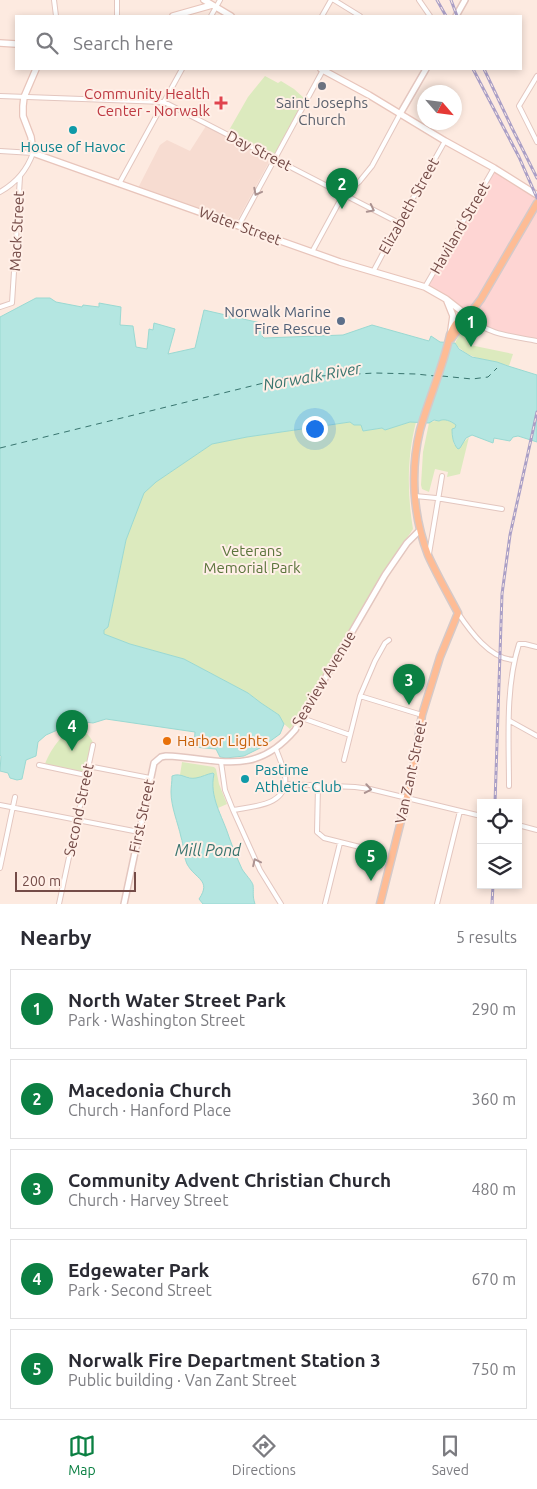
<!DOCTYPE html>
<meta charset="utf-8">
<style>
body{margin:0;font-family:Ubuntu,sans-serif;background:#f7f7f7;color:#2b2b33}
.controls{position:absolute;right:15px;bottom:15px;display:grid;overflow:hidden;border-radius:0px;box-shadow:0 2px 8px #0003}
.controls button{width:45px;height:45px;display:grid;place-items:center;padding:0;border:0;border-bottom:1px solid #e1e1e2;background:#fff;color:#2b2b33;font:25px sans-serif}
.compass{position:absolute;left:417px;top:85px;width:45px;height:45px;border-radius:50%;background:#fff;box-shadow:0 2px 8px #0003;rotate:118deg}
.scale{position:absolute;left:15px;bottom:12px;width:121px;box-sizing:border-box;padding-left:5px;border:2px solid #744b47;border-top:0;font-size:14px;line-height:18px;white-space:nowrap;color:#744b47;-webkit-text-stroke:4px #ffefe7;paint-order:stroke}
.you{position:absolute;left:314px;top:428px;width:18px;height:18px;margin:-12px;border:4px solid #fff;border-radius:50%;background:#1a73e8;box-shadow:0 0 0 8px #1a73e833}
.badge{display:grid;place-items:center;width:32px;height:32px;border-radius:50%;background:#0b8043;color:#fff;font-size:16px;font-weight:700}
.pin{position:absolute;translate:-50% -41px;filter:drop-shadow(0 1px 2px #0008)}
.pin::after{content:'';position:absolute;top:26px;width:18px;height:15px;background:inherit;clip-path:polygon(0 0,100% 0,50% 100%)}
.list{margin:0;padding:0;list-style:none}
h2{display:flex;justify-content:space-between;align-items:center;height:65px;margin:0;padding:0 20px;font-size:21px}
h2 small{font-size:16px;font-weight:400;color:#7c7c81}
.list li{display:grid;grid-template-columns:32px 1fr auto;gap:15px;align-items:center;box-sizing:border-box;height:80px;margin:0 10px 10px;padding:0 10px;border:1px solid #e1e1e2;border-radius:0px}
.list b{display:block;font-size:19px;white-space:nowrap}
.list p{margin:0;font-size:16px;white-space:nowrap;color:#7c7c81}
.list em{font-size:16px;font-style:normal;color:#7c7c81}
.icon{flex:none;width:28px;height:28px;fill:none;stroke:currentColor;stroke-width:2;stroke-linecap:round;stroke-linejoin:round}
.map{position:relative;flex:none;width:537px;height:904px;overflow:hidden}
.search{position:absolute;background:#fff;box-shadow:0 2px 8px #0003;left:15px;right:15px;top:15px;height:55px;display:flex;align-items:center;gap:12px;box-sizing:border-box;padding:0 18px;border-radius:0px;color:#7c7c81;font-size:19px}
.sheet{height:515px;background:#fff}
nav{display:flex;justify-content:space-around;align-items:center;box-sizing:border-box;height:70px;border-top:1px solid #e1e1e2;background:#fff;font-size:14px;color:#7c7c81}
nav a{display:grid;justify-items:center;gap:2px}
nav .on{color:#0b8043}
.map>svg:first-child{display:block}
</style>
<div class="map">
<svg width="537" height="904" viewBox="0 0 537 904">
<rect width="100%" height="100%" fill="#fdeae0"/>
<path fill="#f7dcd1" d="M206 126 268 157 269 162 236 223 138 188 160 145 167 140 190 151Z"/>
<path fill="#fed5d3" d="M494 168 537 195V341L490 332 425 287Z"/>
<path fill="#dceabe" d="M265 76 278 83 281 81 294 89 305 99 275 154 228 132 248 97Z
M468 327 473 329 470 345 513 354 509 366C489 359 469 361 455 343L461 332Z
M443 419H446L456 425 452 434 454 445H461L469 437 460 474 447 477 448 472 435 469 429 492 422 489 421 485 423 452 429 423C434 420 438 422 443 419Z
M350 422 354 425H361L363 431 382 428 385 430 410 422H416C407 457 407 493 413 529L376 584 297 720 290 729 284 724 279 715 261 703 248 693 184 659 130 644 104 634V630L108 627 126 540 143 493 156 482 212 444 247 437Z
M74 729C86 729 90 736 95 746L88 775 44 767C48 754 61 733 74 729Z
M182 762 214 767 216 769 219 784 227 804 218 808 212 791 213 773 196 779 180 775Z"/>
<path fill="#b4e6e1" stroke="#9ad9d2" d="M36 298H50L56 302 82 307 83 305 99 307V303L121 307 120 325 133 326 136 347 147 349 149 329 153 330 154 323 175 329 168 354 195 348 204 310 265 324 262 336 264 338 343 335 372 325 429 341 431 336 440 342 455 343 459 349 472 357 497 362 508 366 537 375V442L518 436 513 437 510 441 494 438 493 443 472 435 466 438 460 448 458 449C453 444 452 436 452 429L455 428 456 425C451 421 444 418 439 421L434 420 429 423 410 422 385 430 382 428 363 431 361 425H354L350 422 247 437 212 444 156 482 144 493 126 540 108 627 104 630V634L130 644 184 659 248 693 261 703 279 715 284 724 280 734 262 747 244 756 226 758 220 757 216 749 194 747 195 732 106 719 93 723 85 722 71 724 46 735 38 742 36 756 26 760 22 779 17 780 10 778 8 773 0 771 1 756 0 755V317Z
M213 773 214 774C209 797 222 815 229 837 233 848 237 858 242 869 245 874 252 881 253 885 254 892 252 895 255 904H203L199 899C212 880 195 879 187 864 183 855 184 846 181 837 178 823 171 807 171 792 171 787 172 782 172 776 181 772 187 780 196 778 202 777 207 774 213 773Z"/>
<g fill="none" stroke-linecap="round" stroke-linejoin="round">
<path stroke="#38746e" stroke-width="1" stroke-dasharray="6 5" stroke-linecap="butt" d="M442 376 472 379 488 377 497 368
M0 448 284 378 375 373 416 374 435 376"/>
<g stroke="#e3c6bf" stroke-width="6">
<path id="minor" d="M54 0 56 16
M334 0 360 16
M419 0 430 16
M117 16V0
M211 16 220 0
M322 16 331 0
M537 76 519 106 537 142
M0 96 164 102 399 223
M0 151 33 153C27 170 16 183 0 192
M119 184 182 69
M239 225 323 70
M312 252 343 195 359 182 372 166 400 114
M373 272 399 223 445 141
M425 287 494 168
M0 307 12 303 20 177
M469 317C488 335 512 336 537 341
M415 496 436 498 502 509
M429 554 442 476
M458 613C470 631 490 659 514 660
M360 696 422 715
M302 718 350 735
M510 721 537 736
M344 760 360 696 375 661 385 643 389 640
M221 762 225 790 233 810 260 870 281 904
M39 765 86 775
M88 766 150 778
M284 784 355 787 370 789 481 816
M318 786 317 832 324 838 360 847
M509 786C509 741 505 688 519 644H525L537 647
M0 805 139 832
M233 810C254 806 289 806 285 775 283 766 279 757 276 749
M518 825 537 830
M0 868 15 797
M59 904 93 745
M325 904 340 843
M437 904 460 811"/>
</g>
<g stroke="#e3c6bf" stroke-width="8">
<path id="tertiary" d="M456 16 465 0
M400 114 426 69
M124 904 154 763 161 757 166 756C219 758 254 778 295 730L385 575 407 543 420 530"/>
</g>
<g stroke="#e8c5bb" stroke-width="8">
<path id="secondary" d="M204 0 231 16
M173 16 212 5
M0 43 16 44
M36 69 24 97 23 106V116L31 137 33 153 340 262 425 287 446 299 469 317
M321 69 369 95 445 141 494 168 537 195
M447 301 453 316 451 330"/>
</g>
<g stroke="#d5c9c8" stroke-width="9">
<path id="primary" d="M451 339 481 299 537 203
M380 904 412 777 422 715 440 657 458 613C448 594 437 575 428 555 413 516 410 471 420 430 429 398 443 367 450 335 454 325 458 318 469 317"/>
</g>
<use href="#minor" stroke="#fff" stroke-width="4"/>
<use href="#tertiary" stroke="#fff" stroke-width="5"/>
<use href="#secondary" stroke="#fff" stroke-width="5.5"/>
<use href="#primary" stroke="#febc95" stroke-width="6"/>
<g stroke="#aa9fc6" stroke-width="3">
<path id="rail" d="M437 0 446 16
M451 0 457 16
M473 69 519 157 537 198
M484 69 512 128
M511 126 537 178
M495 803 502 594 510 535 537 412
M492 904 493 885"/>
</g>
<use href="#rail" stroke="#ffefe7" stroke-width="1" stroke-dasharray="4" stroke-linecap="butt"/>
</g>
<defs><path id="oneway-chevron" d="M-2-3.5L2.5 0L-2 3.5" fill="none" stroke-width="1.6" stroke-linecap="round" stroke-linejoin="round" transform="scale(1.25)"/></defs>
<g stroke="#ac9391">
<use href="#oneway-chevron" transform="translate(257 192) rotate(118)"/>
<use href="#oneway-chevron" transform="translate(371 209) rotate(27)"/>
<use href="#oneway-chevron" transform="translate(368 789) rotate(10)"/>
<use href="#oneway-chevron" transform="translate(256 862) rotate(-116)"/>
</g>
<circle fill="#6b7280" stroke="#ffefe7" stroke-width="2" cx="322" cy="86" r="5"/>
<path fill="#e0444e" stroke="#ffefe7" stroke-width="2" d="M218.5 95.5h5v5h5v5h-5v5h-5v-5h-5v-5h5z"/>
<g fill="#0f9aa8" stroke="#ffefe7" stroke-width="2">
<circle cx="73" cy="130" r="5"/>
<circle cx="245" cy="779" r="5"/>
</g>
<circle fill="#5c6f8a" stroke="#ffefe7" stroke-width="2" cx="341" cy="321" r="5"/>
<circle fill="#e8710a" stroke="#ffefe7" stroke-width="2" cx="167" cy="741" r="5"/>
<g text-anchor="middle" stroke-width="4" stroke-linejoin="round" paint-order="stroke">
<g font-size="15" fill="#be3a42" stroke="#ffefe7" text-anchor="end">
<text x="210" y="99">Community Health<tspan x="210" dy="17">Center - Norwalk</tspan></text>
</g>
<g font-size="15" fill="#5b616d" stroke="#ffefe7">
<text x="322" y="108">Saint Josephs<tspan x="322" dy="17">Church</tspan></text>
</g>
<g font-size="15" fill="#0d838f" stroke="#ffefe7">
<text x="73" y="152">House of Havoc</text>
<text x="255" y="775" text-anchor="start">Pastime<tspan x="255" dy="17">Athletic Club</tspan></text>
</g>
<g font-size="15" fill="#744b47" stroke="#ffefe7">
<text transform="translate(259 151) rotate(27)" y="5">Day Street</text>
<text transform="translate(409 206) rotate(-61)" y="5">Elizabeth Street</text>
<text transform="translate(240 226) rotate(20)" y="5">Water Street</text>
<text transform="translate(460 228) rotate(-60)" y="5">Haviland Street</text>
<text transform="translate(17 231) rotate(-87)" y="5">Mack Street</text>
<text transform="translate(324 679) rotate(-59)" y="5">Seaview Avenue</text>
<text transform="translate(411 772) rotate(-78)" y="5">Van Zant Street</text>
<text transform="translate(79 810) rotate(-78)" y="5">Second Street</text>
<text transform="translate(142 816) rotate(-78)" y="5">First Street</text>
</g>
<g font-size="15" fill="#4e5e75" stroke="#ffefe7" text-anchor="end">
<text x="331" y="317">Norwalk Marine<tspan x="331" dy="17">Fire Rescue</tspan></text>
</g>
<g font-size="15" fill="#5b743c" stroke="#ffefe7">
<text x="252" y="556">Veterans<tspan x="252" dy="17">Memorial Park</tspan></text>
</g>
<g font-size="15" fill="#c56008" stroke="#ffefe7" text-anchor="start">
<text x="177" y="746">Harbor Lights</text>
</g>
<g font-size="16" font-style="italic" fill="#38746e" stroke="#ffefe7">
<text transform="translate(312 376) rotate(-10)" y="6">Norwalk River</text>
<text x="208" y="856">Mill Pond</text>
</g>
</g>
</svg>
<div class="controls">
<button><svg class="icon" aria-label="locate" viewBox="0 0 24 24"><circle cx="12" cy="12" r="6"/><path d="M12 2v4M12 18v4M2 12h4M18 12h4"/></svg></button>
<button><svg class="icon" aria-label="layers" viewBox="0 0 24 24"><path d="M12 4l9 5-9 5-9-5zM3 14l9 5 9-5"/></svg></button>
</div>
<svg class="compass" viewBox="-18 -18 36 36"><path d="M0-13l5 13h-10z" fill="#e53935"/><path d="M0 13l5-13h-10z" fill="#7c7c81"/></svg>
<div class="scale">200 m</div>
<div class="you"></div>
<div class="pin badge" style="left:471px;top:347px">1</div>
<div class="pin badge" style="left:342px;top:209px">2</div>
<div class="pin badge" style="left:409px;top:705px">3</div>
<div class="pin badge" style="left:72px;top:751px">4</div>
<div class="pin badge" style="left:371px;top:881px">5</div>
<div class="search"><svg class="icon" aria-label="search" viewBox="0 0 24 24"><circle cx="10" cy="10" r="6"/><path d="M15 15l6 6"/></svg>Search here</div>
</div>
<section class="sheet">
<h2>Nearby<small>5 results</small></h2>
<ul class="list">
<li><span class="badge">1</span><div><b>North Water Street Park</b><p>Park · Washington Street</p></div><em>290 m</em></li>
<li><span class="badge">2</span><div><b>Macedonia Church</b><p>Church · Hanford Place</p></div><em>360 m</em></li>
<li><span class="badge">3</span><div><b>Community Advent Christian Church</b><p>Church · Harvey Street</p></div><em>480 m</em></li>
<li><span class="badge">4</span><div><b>Edgewater Park</b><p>Park · Second Street</p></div><em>670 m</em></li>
<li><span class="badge">5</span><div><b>Norwalk Fire Department Station 3</b><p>Public building · Van Zant Street</p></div><em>750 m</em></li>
</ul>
</section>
<nav>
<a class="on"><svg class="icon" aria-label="map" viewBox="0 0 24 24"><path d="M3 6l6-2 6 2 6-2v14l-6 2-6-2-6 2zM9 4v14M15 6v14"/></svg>Map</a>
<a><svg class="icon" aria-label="directions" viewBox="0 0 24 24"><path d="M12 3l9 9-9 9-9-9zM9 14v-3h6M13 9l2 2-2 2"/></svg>Directions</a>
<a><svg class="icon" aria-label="saved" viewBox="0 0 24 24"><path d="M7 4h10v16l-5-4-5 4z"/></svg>Saved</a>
</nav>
